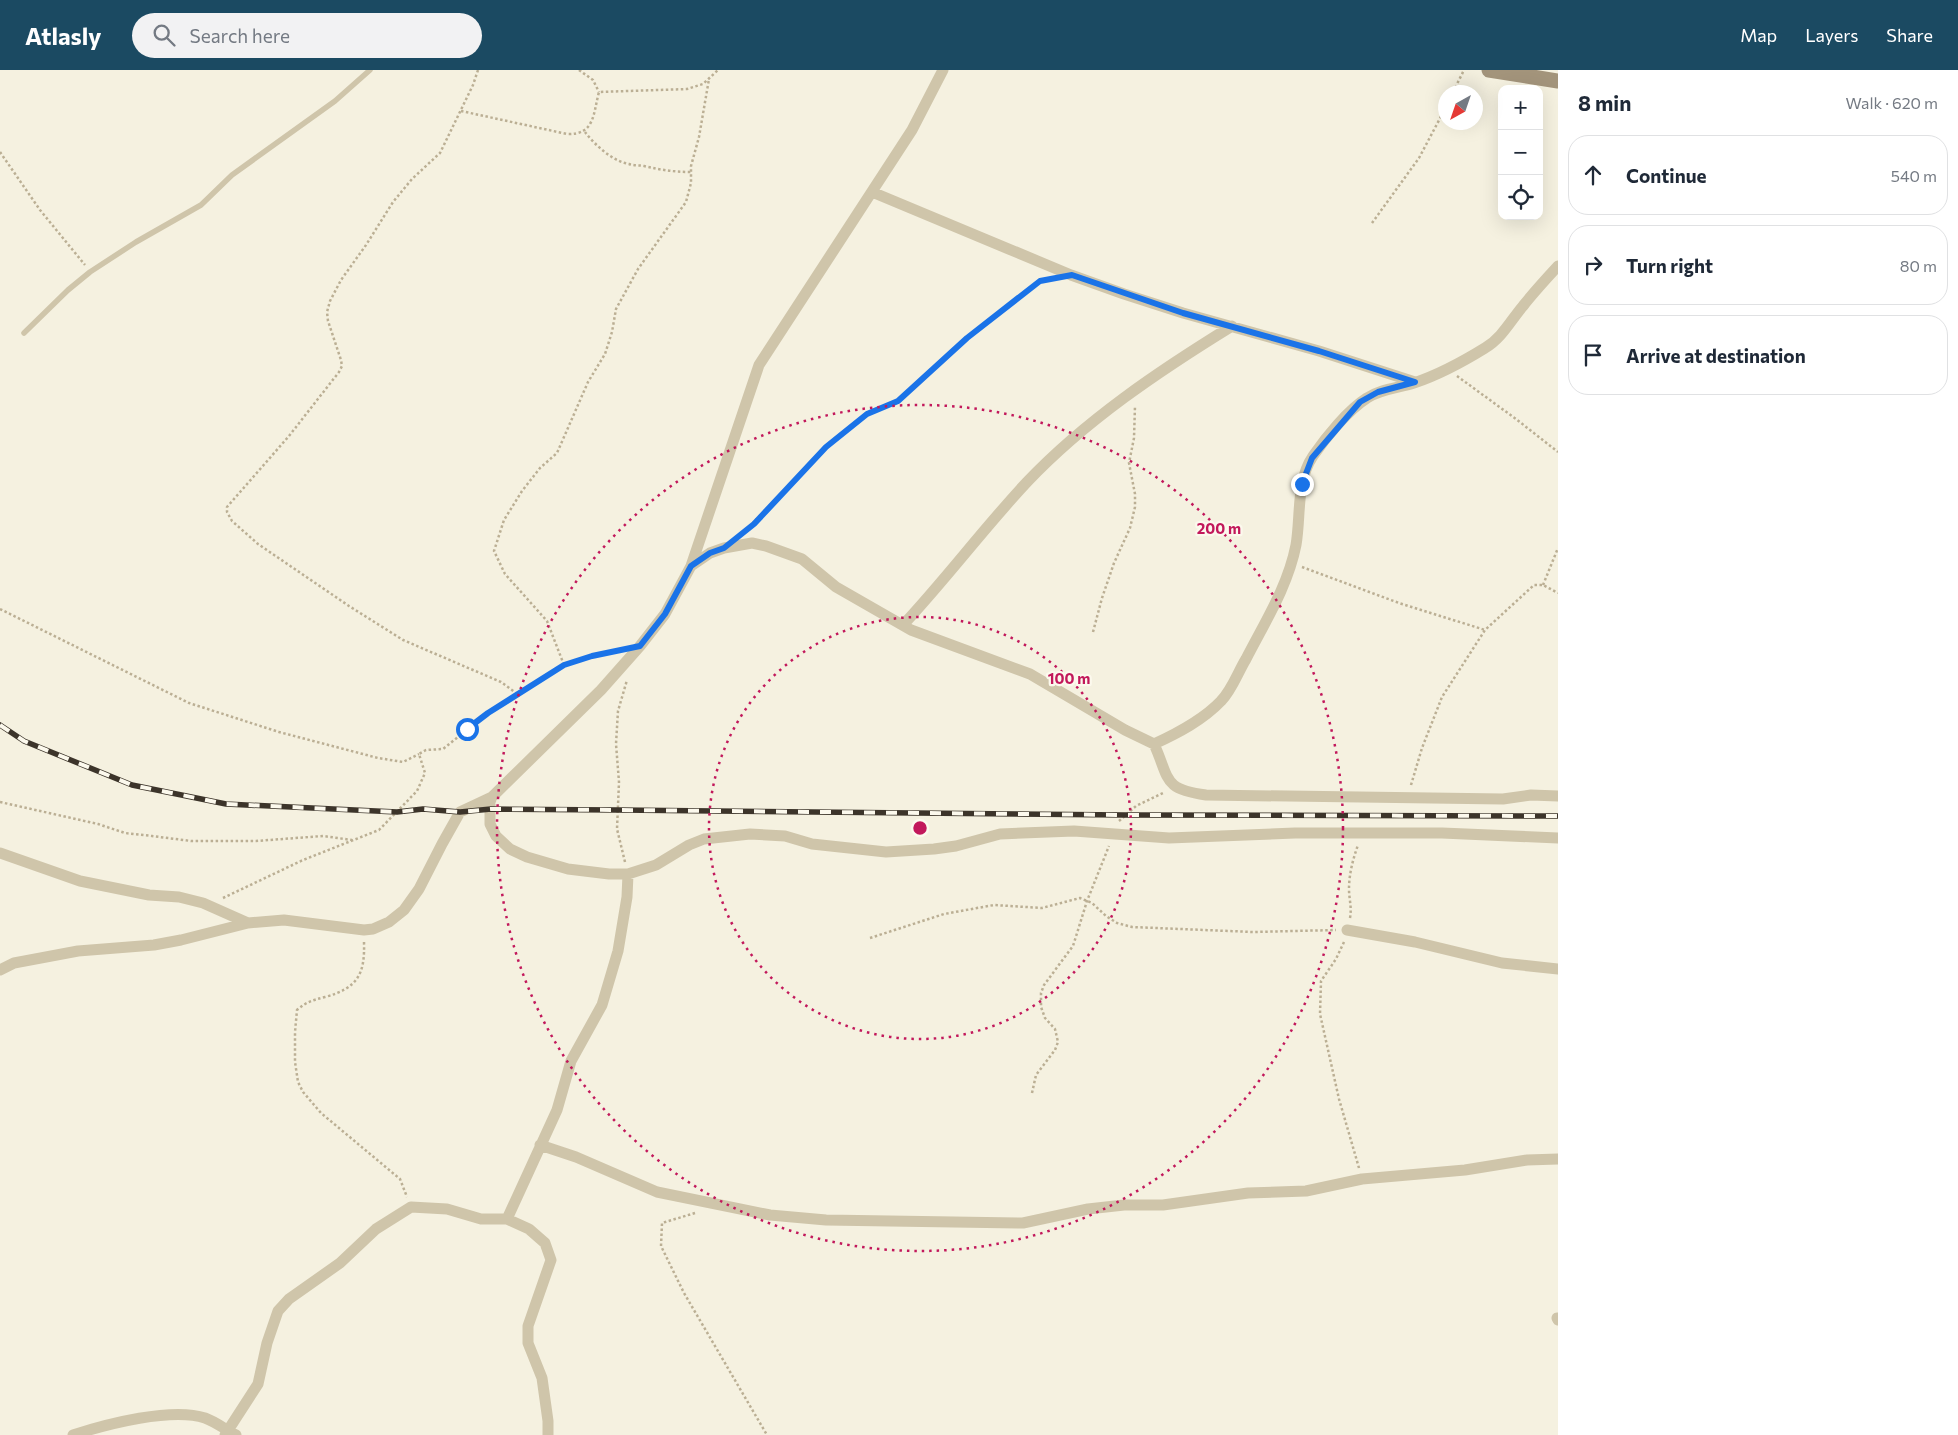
<!DOCTYPE html>
<meta charset="utf-8">
<style>
body{margin:0;font-family:Commissioner,sans-serif;background:#f2f2f3;color:#1f2937}
.controls{position:absolute;right:15px;top:15px;display:grid;overflow:hidden;border-radius:10px;box-shadow:0 5px 20px #0002}
.controls button{width:45px;height:45px;display:grid;place-items:center;padding:0;border:0;border-bottom:1px solid #e0e1e3;background:#fff;color:#1f2937;font:25px sans-serif}
.compass{position:absolute;left:1438px;top:15px;width:45px;height:45px;border-radius:50%;background:#fff;box-shadow:0 5px 20px #0002;rotate:220deg}
.stop{position:absolute;width:15px;height:15px;margin:-11px;border:4px solid #1a73e8;border-radius:50%;background:#fff}
.stop.end{background:#1a73e8;border-color:#fff;box-shadow:0 1px 5px #0008}
.list{margin:0;padding:0;list-style:none}
h2{display:flex;justify-content:space-between;align-items:center;height:65px;margin:0;padding:0 20px;font-size:21px}
h2 small{font-size:16px;font-weight:400;color:#747a83}
.list li{display:grid;grid-template-columns:32px 1fr auto;gap:15px;align-items:center;box-sizing:border-box;height:80px;margin:0 10px 10px;padding:0 10px;border:1px solid #e0e1e3;border-radius:20px}
.list b{display:block;font-size:19px;white-space:nowrap}
.list em{font-size:16px;font-style:normal;color:#747a83}
.icon{flex:none;width:28px;height:28px;fill:none;stroke:currentColor;stroke-width:2;stroke-linecap:round;stroke-linejoin:round}
.map{position:relative;flex:none;width:1558px;height:1365px;overflow:hidden}
header{display:flex;align-items:center;gap:30px;box-sizing:border-box;height:70px;padding:0 25px;background:#1b4a62;color:#fff}
header strong{font-size:24px}
nav{display:flex;gap:28px;margin-inline-start:auto;font-size:18px}
.search{width:350px;height:45px;background:#f2f2f3;display:flex;align-items:center;gap:12px;box-sizing:border-box;padding:0 18px;border-radius:28px;color:#747a83;font-size:19px}
main{display:flex}
aside{flex:1;background:#fff}
.map>svg:first-child{display:block}
</style>
<header>
<strong>Atlasly</strong>
<div class="search"><svg class="icon" aria-label="search" viewBox="0 0 24 24"><circle cx="10" cy="10" r="6"/><path d="M15 15l6 6"/></svg>Search here</div>
<nav><a>Map</a><a>Layers</a><a>Share</a></nav>
</header>
<main>
<div class="map">
<svg width="1558" height="1365" viewBox="0 0 1558 1365">
<rect width="100%" height="100%" fill="#f5f1e0"/>
<g fill="none" stroke-linecap="round" stroke-linejoin="round">
<path stroke="#bbaf94" stroke-width="2.5" stroke-dasharray="2.5 2.5" stroke-linecap="butt" d="M478 0 473 15 440 83 412 109 393 132 366 175 341 210 330 231 327 242 328 251 341 290 342 296 339 302 289 366 227 437V442L232 451 258 474 349 536 403 570 501 612 516 623
M579 0 593 10 599 22
M1453 22 1464 0
M461 41 567 64C595 65 593 44 599 22L687 19 703 14 718 0
M585 62C595 75 612 91 629 94 634 96 639 95 644 96 661 100 674 102 691 102
M0 82 40 140 85 195
M1372 153 1419 88 1446 37
M1457 306 1516 349 1558 382
M745 461 826 377 867 344 898 331 967 268 1040 211 1048 210
M1302 497 1399 533 1485 560
M1543 515 1558 478
M0 539 189 633 279 662 378 688 403 692 419 684
M1093 562 1102 528 1114 493 1130 458 1135 437V424L1129 393 1134 368 1135 336
M564 595 547 551 505 504 494 481 504 450 522 421 540 398 557 383 588 312 605 284 612 262 616 239 638 199 686 132 691 113V96L699 67 709 9
M1411 715 1422 678 1442 627 1485 560 1534 515H1543L1558 523
M0 732 98 754 125 763 152 766 191 771H256L323 766 352 770
M1119 751 1136 736 1165 722
M625 792 617 759 619 712 616 674 618 641 627 610
M223 828 303 790 379 760 417 721 425 703 419 684 426 680 443 679 488 643 564 595 592 586 619 580
M1350 848C1352 837 1349 829 1349 819 1349 804 1353 789 1358 775
M870 868 944 844 994 835 1042 838 1080 828 1092 833 1106 846 1117 853 1132 857 1253 862 1336 860
M364 872C365 904 358 918 325 927 313 930 306 932 297 940L295 962V992L298 1012 303 1022 321 1043 400 1109 407 1127
M1344 872 1336 889 1321 911 1320 944 1339 1029 1359 1098
M1032 1023 1036 1005 1055 980 1058 972 1055 959 1045 948 1041 937V923L1044 915 1073 876 1087 831 1109 776
M695 1143 662 1153 661 1176 684 1223 767 1365"/>
<path stroke="#cfc5aa" stroke-width="5.5" d="M24 263 68 220 90 202 136 172 201 135 232 105 335 31 370 0"/>
<path stroke="#cfc5aa" stroke-width="11" d="M872 122 1071 205 1124 224 1183 243 1319 281 1415 312
M691 496 710 483 724 478 752 473 766 476 802 489 836 517 911 560 1030 604 1125 660 1154 674C1178 663 1203 650 1221 631 1232 620 1238 602 1246 589 1265 552 1288 516 1296 475 1301 446 1296 411 1313 386 1326 367 1348 340 1367 328 1380 319 1398 318 1414 313 1438 305 1464 291 1485 278 1502 268 1511 250 1523 236 1534 222 1546 209 1558 196
M903 555C946 509 984 458 1027 412 1086 350 1159 301 1232 256
M1154 674C1170 709 1162 719 1206 725L1503 729 1531 725 1558 726
M492 727 490 732V754L496 766 510 779 527 787 568 799 609 804H628L656 795 689 775 704 769 750 764 785 766 812 774 886 782 934 779 956 776 1000 764 1074 761 1169 768 1295 763H1442L1558 768
M0 783 80 811 149 825 179 827 203 833 248 853
M1347 860 1415 872 1502 893 1558 899
M0 900 14 893 78 881 154 875 181 870 248 853 284 850 364 860 373 859 389 852 404 840 419 819 442 774 460 742 492 727 601 620 640 576 665 544 691 496 759 295 912 60 943 0
M540 1075 576 1087 657 1122 770 1145 826 1150 1023 1153 1088 1139 1124 1135H1163L1248 1123 1306 1121 1362 1109 1465 1100 1527 1090 1558 1089
M507 1149 557 1040 571 991 602 935 618 881 627 827 628 804
M1557 1248 1558 1250
M73 1365C107 1354 172 1337 205 1348 216 1352 226 1360 236 1365
M225 1365 258 1314 267 1273 278 1241 289 1229 340 1193 376 1159 411 1137 447 1139 481 1149H507L529 1159 545 1173 551 1190 528 1256V1273L542 1308 548 1351V1365"/>
<path stroke="#a3947b" stroke-width="15" d="M1489 0 1558 11"/>
<g stroke="#3c342a" stroke-width="5.5">
<path id="rail" d="M0 655 24 671 132 715 226 734 397 742 423 739 460 742 491 739 618 740 1125 745 1558 746"/>
</g>
<use href="#rail" stroke="#fcf9ed" stroke-width="4" stroke-dasharray="11" stroke-linecap="butt"/>
</g>
<g fill="none" stroke-linecap="round" stroke-linejoin="round">
<path stroke="#1a73e8" stroke-width="6" d="M467 659 488 643 564 595 592 586 640 576 665 544 691 496 710 483 724 478 754 454 826 377 867 344 898 331 967 268 1040 211 1072 205 1183 243 1319 281 1415 312 1378 322 1360 332 1312 388 1302 414"/>
</g>
<g fill="none" stroke="#c2185b" stroke-width="2.5" stroke-dasharray="2.5 5">
<circle cx="920" cy="758" r="211"/>
<circle cx="920" cy="758" r="423"/>
</g>
<circle cx="920" cy="758" r="8" fill="#c2185b" stroke="#fcf9ed" stroke-width="2.5"/>
<g font-size="15" text-anchor="middle" font-weight="bold" fill="#c2185b" stroke="#fcf9ed" stroke-width="4.5" stroke-linejoin="round" paint-order="stroke">
<text x="1219" y="464">200 m</text>
<text x="1069" y="614">100 m</text>
</g>
</svg>
<div class="controls">
<button>+</button>
<button>−</button>
<button><svg class="icon" aria-label="locate" viewBox="0 0 24 24"><circle cx="12" cy="12" r="6"/><path d="M12 2v4M12 18v4M2 12h4M18 12h4"/></svg></button>
</div>
<svg class="compass" viewBox="-18 -18 36 36"><path d="M0-13l5 13h-10z" fill="#e53935"/><path d="M0 13l5-13h-10z" fill="#747a83"/></svg>
<div class="stop" style="left:467px;top:659px"></div>
<div class="stop end" style="left:1302px;top:414px"></div>
</div>
<aside>
<h2>8 min<small>Walk · 620 m</small></h2>
<ul class="list">
<li><svg class="icon" aria-label="ahead" viewBox="0 0 24 24"><path d="M12 20V5M6 11l6-6 6 6"/></svg><div><b>Continue</b></div><em>540 m</em></li>
<li><svg class="icon" aria-label="right" viewBox="0 0 24 24"><path d="M7 20v-9h11M14 6l5 5-5 5"/></svg><div><b>Turn right</b></div><em>80 m</em></li>
<li><svg class="icon" aria-label="arrive" viewBox="0 0 24 24"><path d="M6 21V4h12l-3 4 3 4H6"/></svg><div><b>Arrive at destination</b></div></li>
</ul>
</aside>
</main>
